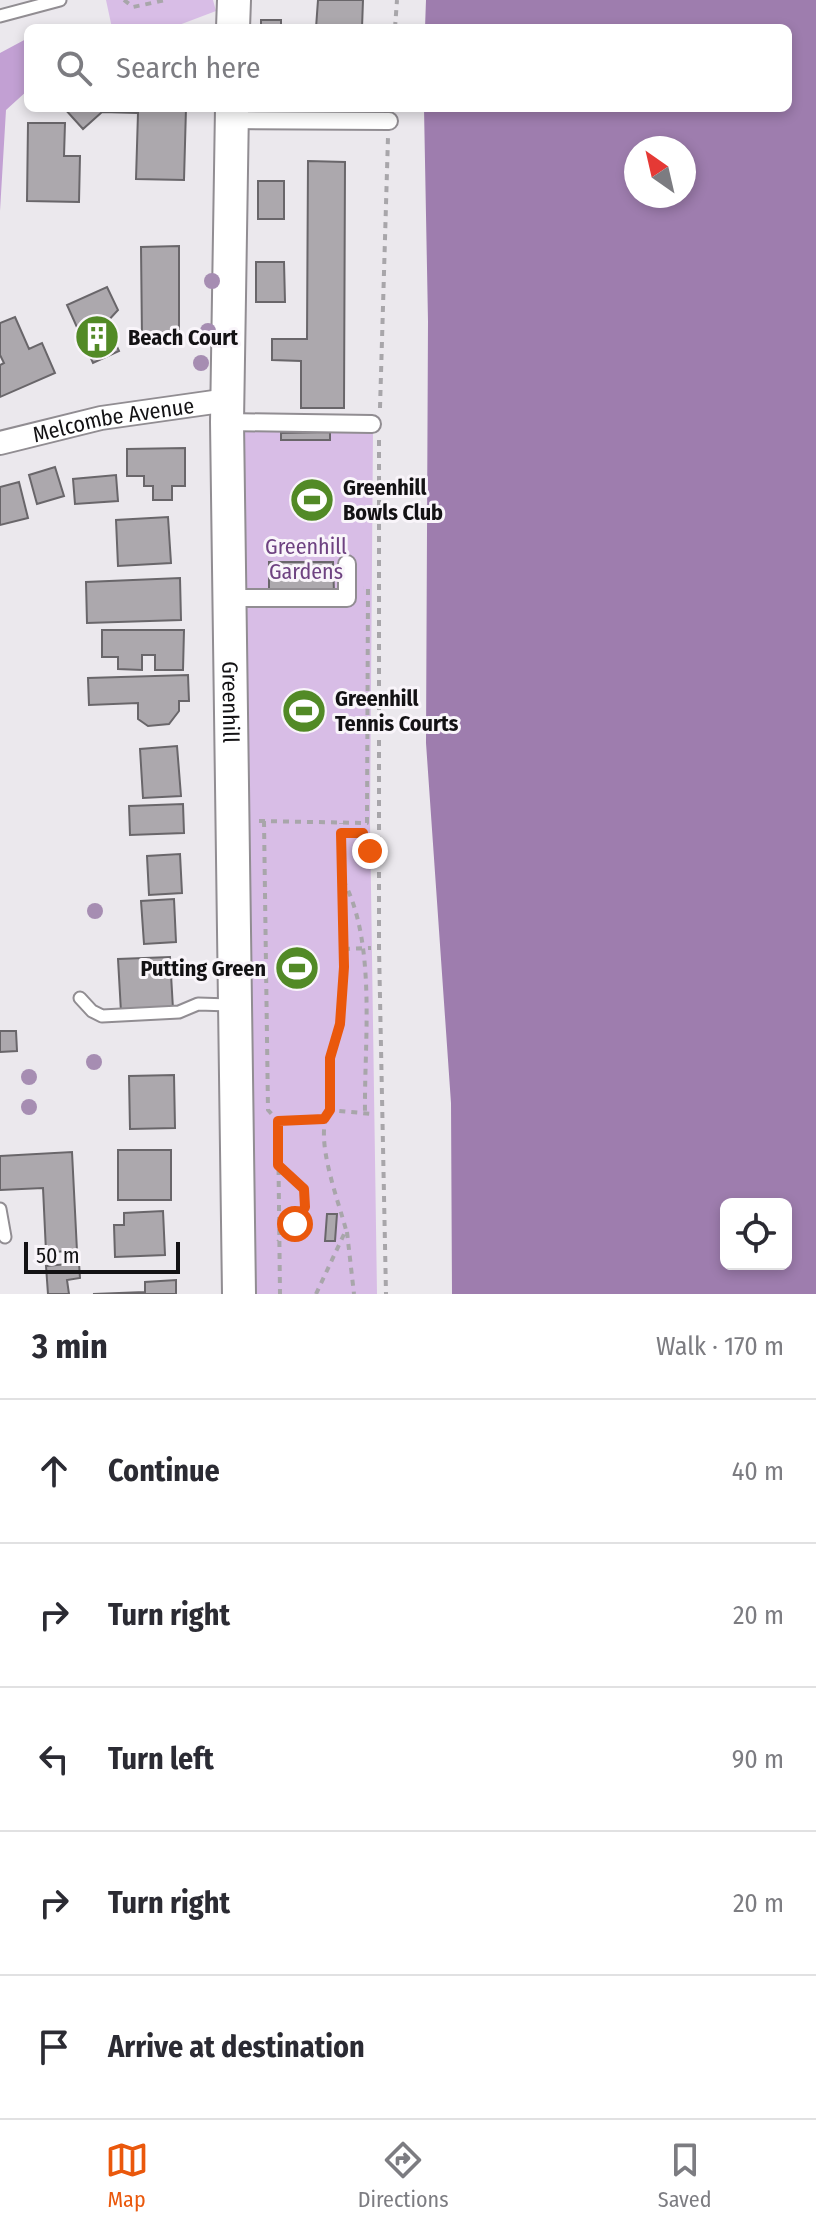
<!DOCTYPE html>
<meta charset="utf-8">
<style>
body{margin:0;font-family:"Fira Sans Condensed",sans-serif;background:#f7f7f7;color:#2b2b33}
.controls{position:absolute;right:24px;bottom:24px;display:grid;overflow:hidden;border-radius:12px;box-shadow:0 4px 12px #0003}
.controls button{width:72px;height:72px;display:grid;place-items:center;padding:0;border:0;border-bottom:2px solid #e1e1e2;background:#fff;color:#2b2b33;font:40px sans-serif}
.compass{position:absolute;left:624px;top:136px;width:72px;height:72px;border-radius:50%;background:#fff;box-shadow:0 4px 12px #0003;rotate:326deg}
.scale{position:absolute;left:24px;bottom:20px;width:156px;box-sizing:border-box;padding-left:8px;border:4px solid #131214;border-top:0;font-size:22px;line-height:28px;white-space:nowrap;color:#131214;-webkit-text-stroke:6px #f9f5fa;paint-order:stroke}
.stop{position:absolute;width:24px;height:24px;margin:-18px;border:6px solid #ea580c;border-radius:50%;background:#fff}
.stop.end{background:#ea580c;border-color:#fff;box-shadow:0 2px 8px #0008}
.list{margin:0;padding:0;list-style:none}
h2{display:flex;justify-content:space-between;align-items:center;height:104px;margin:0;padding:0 32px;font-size:34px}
h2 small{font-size:26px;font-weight:400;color:#7c7c81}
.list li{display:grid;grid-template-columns:52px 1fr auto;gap:24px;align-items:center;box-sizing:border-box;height:144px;padding:0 32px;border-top:2px solid #e1e1e2}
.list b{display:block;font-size:30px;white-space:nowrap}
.list em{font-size:26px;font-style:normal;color:#7c7c81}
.icon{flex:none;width:44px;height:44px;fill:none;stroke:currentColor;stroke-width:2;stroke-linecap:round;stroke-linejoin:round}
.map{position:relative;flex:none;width:816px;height:1294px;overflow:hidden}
.search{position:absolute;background:#fff;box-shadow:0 4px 12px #0003;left:24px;right:24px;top:24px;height:88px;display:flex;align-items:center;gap:20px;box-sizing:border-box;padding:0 28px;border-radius:12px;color:#7c7c81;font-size:30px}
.sheet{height:824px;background:#fff}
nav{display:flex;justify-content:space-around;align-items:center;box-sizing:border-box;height:112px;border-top:2px solid #e1e1e2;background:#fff;font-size:22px;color:#7c7c81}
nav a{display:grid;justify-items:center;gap:4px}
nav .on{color:#ea580c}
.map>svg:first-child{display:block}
</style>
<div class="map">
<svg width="816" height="1294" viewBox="0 0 816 1294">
<rect width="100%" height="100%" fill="#ebe8ed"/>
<path fill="#d8bde6" d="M106 0H213L216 11 171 28H112Z
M373 429 370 821 377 1294H256L245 1090 240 431Z"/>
<path fill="#c2a0d3" d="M28 38V90L6 110 0 211V53Z"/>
<path fill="#9e7dae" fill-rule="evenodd" d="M426 0H816V1294H452L451 1103 426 743 428 321 424 108H788V28H425ZM636 148H684V196H636ZM726 1204H786V1264H726Z"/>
<path fill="#aca8ad" stroke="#69666a" stroke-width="2" d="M318 0H363L362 28H316Z
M261 20H281V28H261Z
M64 108H186L184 180 136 179 138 113 102 112 83 129Z
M28 123H65L64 156H80L79 202 27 201Z
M308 161 345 162 344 408H301V361L272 360V339H307Z
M258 181H284V219H258Z
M179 246V338H142L141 247Z
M256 262H284L285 302H256Z
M107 287 118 310 106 323 119 351 93 363 67 305Z
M15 317 29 349 42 343 55 373 0 397V365L4 363 0 355V323Z
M330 432V440H281V433Z
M185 448V486H172V500H153V486H144V476H127V449Z
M55 467 64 496 37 504 29 475Z
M116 475 118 501 75 504 73 479Z
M19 482 28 518 0 525V487Z
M168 517 171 563 118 566 116 520Z
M269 562H333L334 593 269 594Z
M180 578 181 620 87 623 86 582Z
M102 630H184L183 670H155V655H142V670L118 669V657H102Z
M188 675 189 701H179V711L169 724 148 726 138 719V703L89 705 88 678Z
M177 746 181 796 143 798 140 749Z
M183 804 184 833 130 835 129 806Z
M180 854 182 893 149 895 147 856Z
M174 899 176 942 144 944 141 901Z
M170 957 173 1009 121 1012 118 959Z
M0 1031H16L17 1051 0 1052Z
M174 1075 175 1128 130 1129 129 1076Z
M118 1150H171V1200H118Z
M72 1152 77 1251 46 1252 43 1188 0 1190V1156Z
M163 1211 165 1255 115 1257 114 1225H124V1213Z
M327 1214H337L335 1241H325Z
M79 1263 80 1278 67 1280 69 1294H48L46 1266Z
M176 1280V1294H93L145 1292V1282Z"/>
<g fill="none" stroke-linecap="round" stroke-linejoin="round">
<g stroke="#918d92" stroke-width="15">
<path id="service" d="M0 16 60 0
M80 998 92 1011 102 1016 179 1012 198 1004 230 1005
M0 1209 5 1237"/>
</g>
<g stroke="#918d92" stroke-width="20">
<path id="pedestrian" d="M232 120 389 121
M227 422 372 424
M230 598H347V564"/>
</g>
<g stroke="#918d92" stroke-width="26">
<g id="minor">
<path id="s1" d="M0 443 101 418 228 400"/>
</g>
</g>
<g stroke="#918d92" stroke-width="36">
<g id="secondary">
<path d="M233 28 234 0"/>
<path id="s2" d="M232 108 227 422 239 1294"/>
</g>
</g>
<path stroke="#a8a6aa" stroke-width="4" stroke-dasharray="6 6" stroke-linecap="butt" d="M124 0 133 7 166 0
M395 28 397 0
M380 408 388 137
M379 440V948L386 1294
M259 821 367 823 368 588H363
M264 821 268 1110 278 1121 324 1119
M341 833H363V852L370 851
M343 880C377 943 364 1042 365 1113
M344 949 371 948
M330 1110V1058L340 1024 344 967 341 823
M278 1121 280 1294
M278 1165 304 1189 305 1207 278 1242
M347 1232 354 1294
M316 1294 346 1230C339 1202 312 1134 330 1110L372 1114"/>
<use href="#service" stroke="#fff" stroke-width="11"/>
<use href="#pedestrian" stroke="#fff" stroke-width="16"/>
<use href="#minor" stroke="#fff" stroke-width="22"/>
<use href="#secondary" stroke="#fff" stroke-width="32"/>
</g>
<g fill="#a68db2">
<circle cx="212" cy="281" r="8"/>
<circle cx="208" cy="331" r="8"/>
<circle cx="201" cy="363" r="8"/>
<circle cx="95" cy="911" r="8"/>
<circle cx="94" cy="1062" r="8"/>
<circle cx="29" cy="1077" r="8"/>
<circle cx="29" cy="1107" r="8"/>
</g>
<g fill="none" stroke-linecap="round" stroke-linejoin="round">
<path stroke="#ea580c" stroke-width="10" d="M295 1224 305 1207 304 1189 278 1165V1121L324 1119 330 1110V1058L340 1024 344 967 341 833H363V852L370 851"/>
</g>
<defs>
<g id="building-disc" transform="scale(2.3)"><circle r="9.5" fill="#528a26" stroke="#f9f5fa"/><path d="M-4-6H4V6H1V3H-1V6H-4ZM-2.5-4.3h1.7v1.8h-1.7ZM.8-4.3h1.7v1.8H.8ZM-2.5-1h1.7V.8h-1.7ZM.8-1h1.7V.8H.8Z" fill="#fff"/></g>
<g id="stadium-disc" transform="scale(2.3)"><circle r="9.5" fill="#528a26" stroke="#f9f5fa"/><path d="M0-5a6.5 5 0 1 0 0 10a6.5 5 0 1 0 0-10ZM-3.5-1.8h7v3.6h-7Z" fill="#fff"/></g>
</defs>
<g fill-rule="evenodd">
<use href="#building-disc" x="97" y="337"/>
<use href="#stadium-disc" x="312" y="500"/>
<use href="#stadium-disc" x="304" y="711"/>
<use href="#stadium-disc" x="297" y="968"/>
</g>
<g text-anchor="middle" stroke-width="6" stroke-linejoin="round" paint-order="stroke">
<g font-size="22" font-weight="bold" fill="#131214" stroke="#f9f5fa" text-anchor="start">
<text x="128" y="345">Beach Court</text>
<text x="343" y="495">Greenhill<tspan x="343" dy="25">Bowls Club</tspan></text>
<text x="335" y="706">Greenhill<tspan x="335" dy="25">Tennis Courts</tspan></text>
<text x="266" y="976" text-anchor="end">Putting Green</text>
</g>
<g font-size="22" fill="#131214" stroke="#f9f5fa">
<text dy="8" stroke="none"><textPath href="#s1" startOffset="116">Melcombe Avenue</textPath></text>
<text dy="8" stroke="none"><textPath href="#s2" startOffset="594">Greenhill</textPath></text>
</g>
<g font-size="22" fill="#6e4281" stroke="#f9f5fa">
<text x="306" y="554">Greenhill<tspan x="306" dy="25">Gardens</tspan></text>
</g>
</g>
</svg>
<div class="controls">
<button><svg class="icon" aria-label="locate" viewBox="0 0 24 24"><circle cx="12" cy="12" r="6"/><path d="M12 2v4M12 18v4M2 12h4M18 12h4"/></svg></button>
</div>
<svg class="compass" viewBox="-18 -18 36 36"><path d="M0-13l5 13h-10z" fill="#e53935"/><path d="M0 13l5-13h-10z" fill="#7c7c81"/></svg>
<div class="scale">50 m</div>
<div class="stop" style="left:295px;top:1224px"></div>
<div class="stop end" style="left:370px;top:851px"></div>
<div class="search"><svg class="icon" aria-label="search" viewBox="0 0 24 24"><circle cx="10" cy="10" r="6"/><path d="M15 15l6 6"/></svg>Search here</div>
</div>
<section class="sheet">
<h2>3 min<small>Walk · 170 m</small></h2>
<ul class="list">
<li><svg class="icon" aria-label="ahead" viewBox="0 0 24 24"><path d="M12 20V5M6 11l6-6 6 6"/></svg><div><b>Continue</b></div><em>40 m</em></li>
<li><svg class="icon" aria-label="right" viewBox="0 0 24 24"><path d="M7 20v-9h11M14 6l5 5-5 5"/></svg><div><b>Turn right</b></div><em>20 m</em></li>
<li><svg class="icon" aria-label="left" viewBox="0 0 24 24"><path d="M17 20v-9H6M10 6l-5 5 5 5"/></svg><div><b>Turn left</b></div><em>90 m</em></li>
<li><svg class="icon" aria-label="right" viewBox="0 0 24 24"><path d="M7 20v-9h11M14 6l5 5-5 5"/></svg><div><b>Turn right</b></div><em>20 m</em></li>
<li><svg class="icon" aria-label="arrive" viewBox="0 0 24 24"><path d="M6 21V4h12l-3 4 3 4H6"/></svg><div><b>Arrive at destination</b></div></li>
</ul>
</section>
<nav>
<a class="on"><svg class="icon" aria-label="map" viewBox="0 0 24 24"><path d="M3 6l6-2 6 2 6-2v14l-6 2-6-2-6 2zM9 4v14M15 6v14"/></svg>Map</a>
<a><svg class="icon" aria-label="directions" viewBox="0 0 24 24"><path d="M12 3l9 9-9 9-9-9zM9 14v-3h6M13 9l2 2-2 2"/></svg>Directions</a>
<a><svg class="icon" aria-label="saved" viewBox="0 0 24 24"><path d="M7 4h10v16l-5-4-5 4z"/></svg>Saved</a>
</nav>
